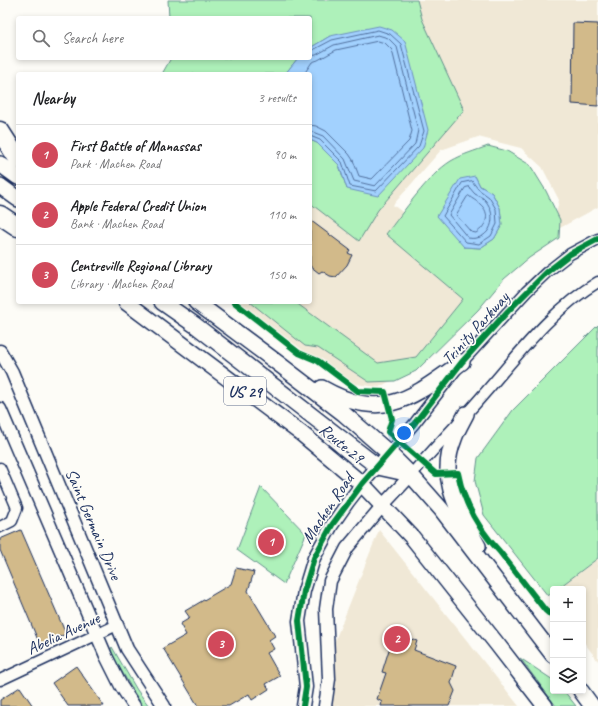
<!DOCTYPE html>
<meta charset="utf-8">
<style>
body{margin:0;font-family:Caveat,sans-serif;background:#f6f6f6;color:#202124}
.controls{position:absolute;right:12px;bottom:12px;display:grid;overflow:hidden;border-radius:4px;box-shadow:0 2px 6px #0003}
.controls button{width:36px;height:36px;display:grid;place-items:center;padding:0;border:0;border-bottom:1px solid #e0e0e0;background:#fff;color:#202124;font:20px sans-serif}
.you{position:absolute;left:404px;top:433px;width:14px;height:14px;margin:-10px;border:3px solid #fff;border-radius:50%;background:#1a73e8;box-shadow:0 0 0 6px #1a73e833}
.badge{display:grid;place-items:center;width:26px;height:26px;border-radius:50%;background:#d1495b;color:#fff;font-size:13px;font-weight:700}
.pin{position:absolute;translate:-50% -50%;border:2px solid #fff;box-shadow:0 1px 4px #0006}
.list{margin:0;padding:0;list-style:none}
h2{display:flex;justify-content:space-between;align-items:center;height:52px;margin:0;padding:0 16px;font-size:17px}
h2 small{font-size:13px;font-weight:400;color:#757577}
.list li{display:grid;grid-template-columns:26px 1fr auto;gap:12px;align-items:center;box-sizing:border-box;height:60px;padding:0 16px;border-top:1px solid #e0e0e0}
.list b{display:block;font-size:15px;white-space:nowrap}
.list p{margin:0;font-size:13px;white-space:nowrap;color:#757577}
.list em{font-size:13px;font-style:normal;color:#757577}
.icon{flex:none;width:22px;height:22px;fill:none;stroke:currentColor;stroke-width:2;stroke-linecap:round;stroke-linejoin:round}
.map{position:relative;flex:none;width:598px;height:706px;overflow:hidden}
.search{position:absolute;background:#fff;box-shadow:0 2px 6px #0003;left:16px;top:16px;width:296px;height:44px;display:flex;align-items:center;gap:10px;box-sizing:border-box;padding:0 14px;border-radius:4px;color:#757577;font-size:15px}
.panel{position:absolute;background:#fff;box-shadow:0 2px 6px #0003;left:16px;top:72px;width:296px;height:232px;border-radius:4px}
.map>svg:first-child{display:block}
</style>
<div class="map">
<svg width="598" height="706" viewBox="0 0 598 706">
<rect width="100%" height="100%" fill="#fdfcf7"/>
<filter id="ink" filterUnits="userSpaceOnUse"><feTurbulence type="fractalNoise" baseFrequency=".025" numOctaves="2"/><feDisplacementMap in="SourceGraphic" scale="8" xChannelSelector="R" yChannelSelector="G"/><feConvolveMatrix kernelMatrix="1 2 1 2 8 2 1 2 1" color-interpolation-filters="sRGB"/></filter>
<g filter="url(#ink)">
<path fill="#f0e8d6" d="M408 0H598V207L560 228 555 220 559 200 542 167 521 148 478 137 441 150 393 205 496 283 422 365 379 387 347 383 238 302H310V168L433 130 462 114Z
M379 530 519 706H321L328 658Z
M598 558V661L583 641V589H557Z"/>
<path fill="#aef1ba" stroke="#64908c" fill-rule="evenodd" d="M168 0H417L422 19 464 110 378 210 359 241 310 203V140L317 143 339 165 347 189 330 36 310 48V18H169Z
M171 58H298L285 74H162Z
M488 146 507 151 530 165 546 191 560 220 559 238 529 258 504 279 478 310 416 371 395 381 369 382 318 348 305 346 250 302H295L378 363 416 357 463 299 386 234C403 213 428 175 451 161 463 154 475 151 488 146ZM475 176 480 186 492 193 500 208 502 225 494 239 480 248 464 247Z
M598 325V558L557 589H553V592L548 596 484 515 475 481 478 458 513 410Z
M261 487 306 534 284 584 237 550Z
M112 647 137 690 149 706H143L135 694 110 651Z
M520 658 553 680V691H564L576 706H556Z"/>
<path fill="#a2d1fe" stroke="#6c90be" d="M379 26 392 30 405 41 428 130 423 148 378 196 347 189 339 165 317 143 310 140V74H285L298 58H310V48L330 36Z
M475 176 480 186 492 193 500 208 502 225 494 239 480 248 464 247 437 216 460 179Z"/>
<g fill="none" stroke-linecap="round" stroke-linejoin="round">
<path stroke="#51709e" stroke-width="1" d="M310 51 313 50 332 40 378 30 390 34 401 44 424 131 419 146 376 191 350 186 342 162 320 140 310 136
M310 56 316 55 334 45 378 35 388 38 397 47 418 130 415 144 375 186 354 181 345 159 323 136 310 131
M304 74 312 62 318 60 336 50 378 41 385 43 392 50 412 131 409 141 372 179 359 176 353 160 349 154 326 131 316 126 310 125
M472 181 478 189 489 197 496 209 497 224 491 236 479 244 466 242 443 216 462 183Z
M469 187C471 189 472 191 475 194 478 196 483 197 485 200 499 216 491 242 468 238L449 215 465 188Z
M469 196C472 199 477 201 480 204 491 213 487 226 476 233L471 232 456 215 467 197Z"/>
</g>
<path fill="#d2ba8a" stroke="#1b2f5e" d="M573 23 598 24V106L572 104Z
M310 220 350 250 348 253 352 255 347 265 336 277 330 276 322 271 319 273 310 266Z
M21 530 66 634 40 645 0 550V539Z
M236 568 254 572 248 591 275 636 269 640 274 649 267 653 280 676 266 684 269 689 252 700 249 694 229 706H198L163 648 186 635 180 624 190 618 185 611 231 584Z
M394 634 406 640 408 638 417 641 414 650 456 666 451 683 455 691 449 706H381L382 702 377 699 386 673 382 672Z
M76 666 104 706H68L52 683Z
M20 687 33 706H0V700Z"/>
<g fill="none" stroke-linecap="round" stroke-linejoin="round">
<g stroke="#1b2f5e" stroke-width="13">
<path id="minor" d="M389 453 414 424 462 362 527 291 547 272 570 254 598 239
M0 468 17 508 12 521 0 527
M411 475C434 448 460 422 483 395 518 355 552 309 598 282
M0 680 117 625"/>
</g>
<g stroke="#1b2f5e" stroke-width="15">
<path id="tertiary" d="M0 351 12 372 127 649 164 706
M0 409 106 656 121 686 134 706
M303 706 306 687 299 621 304 591 314 558 332 525 348 502 362 484 389 453
M325 706 329 679 326 609 330 581 347 548 383 505 411 475"/>
</g>
<g stroke="#1b2f5e" stroke-width="18">
<path id="primary" d="M0 164 18 177
M0 186 18 199
M126 302 302 434 362 484 412 537 497 644 545 706
M162 302 195 325 378 467 410 474
M196 302 279 364 343 413 389 453 411 475 441 509 553 655
M322 388C384 423 411 398 462 362
M466 414C462 422 457 430 454 439 437 480 459 511 478 546
M581 691 592 706"/>
</g>
<g stroke="#1b2f5e" stroke-width="21">
<path id="motorway" d="M0 131 18 159
M0 215 18 227"/>
</g>
<use href="#minor" stroke="#fdfcf7" stroke-width="10"/>
<use href="#tertiary" stroke="#fdfcf7" stroke-width="12"/>
<use href="#primary" stroke="#fdfcf7" stroke-width="15"/>
<use href="#motorway" stroke="#fdfcf7" stroke-width="18"/>
<g stroke="#fdfcf7" stroke-width="8">
<path id="cycleway" d="M234 302 299 353 318 361 358 391 385 392 392 419 388 432 436 474 458 473C464 504 478 529 500 552L545 610 553 617
M303 706 306 687 299 621 304 591 314 558 332 525 362 484 414 424 462 362 508 311 547 272 570 254 598 239"/>
</g>
<use href="#cycleway" stroke="#00873e" stroke-width="6"/>
</g>
</g>
<g text-anchor="middle" stroke-width="3.5" stroke-linejoin="round" paint-order="stroke">
<rect fill="#fdfcf7" stroke="#5f6c8c" stroke-width="1" x="224" y="377" width="42" height="28" rx="3"/>
<g font-size="16" font-weight="bold" fill="#1b2f5e">
<text x="245" y="397">US 29</text>
</g>
<g font-size="17" fill="#1b2f5e" stroke="#fdfcf7">
<text transform="translate(475 328) rotate(-48)" y="6">Trinity Parkway</text>
<text transform="translate(342 443) rotate(40)" y="6">Route 29</text>
<text transform="translate(327 508) rotate(-56)" y="6">Machen Road</text>
<text transform="translate(94 524) rotate(67)" y="6">Saint Germain Drive</text>
<text transform="translate(63 633) rotate(-25)" y="6">Abelia Avenue</text>
</g>
</g>
</svg>
<div class="controls">
<button>+</button>
<button>−</button>
<button><svg class="icon" aria-label="layers" viewBox="0 0 24 24"><path d="M12 4l9 5-9 5-9-5zM3 14l9 5 9-5"/></svg></button>
</div>
<div class="you"></div>
<div class="pin badge" style="left:271px;top:542px">1</div>
<div class="pin badge" style="left:397px;top:639px">2</div>
<div class="pin badge" style="left:221px;top:644px">3</div>
<div class="search"><svg class="icon" aria-label="search" viewBox="0 0 24 24"><circle cx="10" cy="10" r="6"/><path d="M15 15l6 6"/></svg>Search here</div>
<section class="panel">
<h2>Nearby<small>3 results</small></h2>
<ul class="list">
<li><span class="badge">1</span><div><b>First Battle of Manassas</b><p>Park · Machen Road</p></div><em>90 m</em></li>
<li><span class="badge">2</span><div><b>Apple Federal Credit Union</b><p>Bank · Machen Road</p></div><em>110 m</em></li>
<li><span class="badge">3</span><div><b>Centreville Regional Library</b><p>Library · Machen Road</p></div><em>150 m</em></li>
</ul>
</section>
</div>
